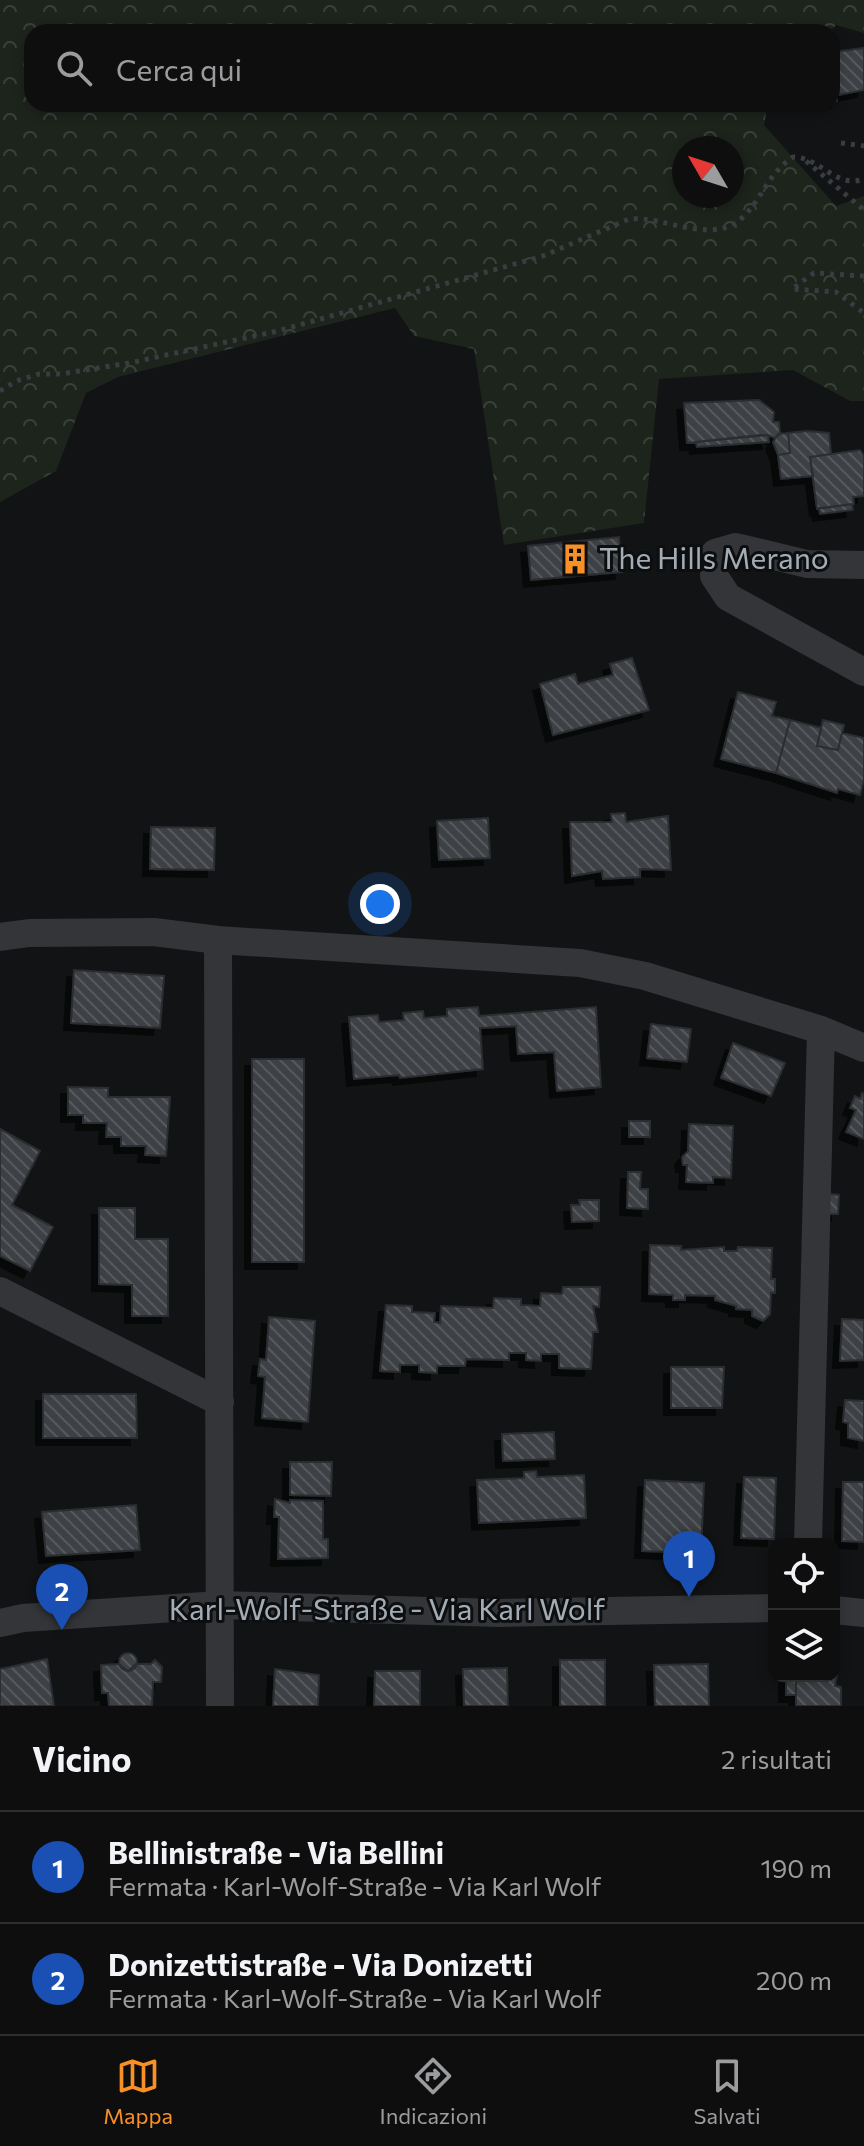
<!DOCTYPE html>
<html lang="it">
<meta charset="utf-8">
<style>
body{margin:0;font-family:Commissioner,sans-serif;background:#171718;color:#f1f3f6}
.controls{position:absolute;right:24px;bottom:24px;display:grid;overflow:hidden;border-radius:16px;box-shadow:0 4px 12px #0003}
.controls button{width:72px;height:72px;display:grid;place-items:center;padding:0;border:0;border-bottom:2px solid #2e2e2f;background:#0e0e0f;color:#f1f3f6;font:40px sans-serif}
.compass{position:absolute;left:672px;top:136px;width:72px;height:72px;border-radius:50%;background:#0e0e0f;box-shadow:0 4px 12px #0003;rotate:309deg}
.you{position:absolute;left:380px;top:904px;width:28px;height:28px;margin:-20px;border:6px solid #fff;border-radius:50%;background:#1a73e8;box-shadow:0 0 0 12px #1a73e833}
.badge{display:grid;place-items:center;width:52px;height:52px;border-radius:50%;background:#f99025;color:#fff;font-size:26px;font-weight:700}
.pin{position:absolute;translate:-50% -66px;filter:drop-shadow(0 2px 4px #0008)}
.pin::after{content:'';position:absolute;top:42px;width:28px;height:24px;background:inherit;clip-path:polygon(0 0,100% 0,50% 100%)}
.list{margin:0;padding:0;list-style:none}
h2{display:flex;justify-content:space-between;align-items:center;height:104px;margin:0;padding:0 32px;font-size:34px}
h2 small{font-size:26px;font-weight:400;color:#9b9c9e}
.list li{display:grid;grid-template-columns:52px 1fr auto;gap:24px;align-items:center;box-sizing:border-box;height:112px;padding:0 32px;border-top:2px solid #2e2e2f}
.list b{display:block;font-size:30px;white-space:nowrap}
.list p{margin:0;font-size:26px;white-space:nowrap;color:#9b9c9e}
.list em{font-size:26px;font-style:normal;color:#9b9c9e}
.icon{flex:none;width:44px;height:44px;fill:none;stroke:currentColor;stroke-width:2;stroke-linecap:round;stroke-linejoin:round}
.map{position:relative;flex:none;width:864px;height:1706px;overflow:hidden}
.search{position:absolute;background:#0e0e0f;box-shadow:0 4px 12px #0003;left:24px;right:24px;top:24px;height:88px;display:flex;align-items:center;gap:20px;box-sizing:border-box;padding:0 28px;border-radius:24px;color:#9b9c9e;font-size:30px}
.sheet{height:328px;background:#0e0e0f}
nav{display:flex;justify-content:space-around;align-items:center;box-sizing:border-box;height:112px;border-top:2px solid #2e2e2f;background:#0e0e0f;font-size:22px;color:#9b9c9e}
nav a{display:grid;justify-items:center;gap:4px}
nav .on{color:#f99025}
.map>svg:first-child{display:block}
</style>
<div class="map">
<svg width="864" height="1706" viewBox="0 0 864 1706">
<defs>
<pattern id="forest-crowns" width="20" height="18" patternUnits="userSpaceOnUse" patternTransform="scale(2)"><rect width="20" height="18" fill="#1c241c"/><path d="M2 6a3 3 0 1 1 6 0M12 15a3 3 0 1 1 6 0" fill="none" stroke="#3a413b"/></pattern>
<pattern id="building-back-hatch" width="6" height="6" patternUnits="userSpaceOnUse" patternTransform="scale(2)"><rect width="6" height="6" fill="#3e4144"/><path d="M-1 5l2 2M0 0l6 6M5-1l2 2" fill="none" stroke="#575a5d"/></pattern>
<filter id="shadow"><feDropShadow dx="-7" dy="7" stdDeviation="0" flood-color="#0009"/></filter>
</defs>
<rect width="100%" height="100%" fill="#121314"/>
<path fill="url(#forest-crowns)" fill-rule="evenodd" d="M0 0H864V33L836 25 829 32H32V104H768L764 125 836 206 864 196V401H850L793 370 659 379 644 523 504 545 474 349 414 336 395 308 118 377 86 393 56 471 0 502ZM684 148H732V196H684Z"/>
<path fill="url(#building-back-hatch)" stroke="#2c2d30" stroke-width="2" filter="url(#shadow)" d="M864 48V90L838 95 837 83H832L834 52Z
M832 83H837V101H832Z
M759 400 774 412 773 422H779L780 434 775 438 768 435 687 443 684 403Z
M807 431 829 433 831 454 810 457 813 476 781 479 778 455 790 453 788 433Z
M788 433 790 453 778 455 773 442 778 434Z
M760 435H768L769 442 697 447 696 442Z
M860 450 864 456V496L853 497 854 504 817 509 810 457Z
M852 504 853 510 820 514 819 508Z
M619 537 622 572 531 580 528 546Z
M632 658 649 710 553 735 540 684 575 674 578 684 613 675 610 664Z
M738 692 776 702 772 716 790 720 776 773 721 759Z
M790 720 821 728 817 746 838 750 842 733 864 738V779L860 795 838 789 837 793 776 773Z
M823 720 844 725 838 750 817 746Z
M625 813 626 822 668 816 671 870 640 869V877L603 879 602 871 572 876 570 822H612L611 814Z
M488 818 490 858 439 860 437 821Z
M151 827 215 828 214 870 150 869Z
M74 970 164 976 160 1028 71 1023Z
M478 1007 479 1016 596 1007 601 1087 557 1091 554 1052 518 1054 516 1026 480 1028 483 1069 400 1078 399 1075 354 1079 349 1017 378 1015 379 1022 404 1020 403 1013 423 1011 424 1018 447 1016V1009Z
M651 1024 691 1029 687 1062 647 1058Z
M733 1043 785 1063 771 1096 721 1078Z
M252 1059H304V1262H252Z
M68 1087 108 1088V1097H170L166 1156 145 1155 146 1146H121V1137H106L107 1123H83V1115H68Z
M862 1093 864 1094V1139L846 1132 856 1110 850 1108 855 1096 860 1099Z
M629 1121H650V1137H629Z
M689 1124 733 1126 731 1178 713 1177V1183L686 1182 687 1165H683L682 1157 688 1151Z
M0 1129 40 1151 12 1205 53 1227 30 1271 0 1256Z
M628 1172H641L640 1189H648V1209L627 1208Z
M829 1194 839 1195 838 1214H828Z
M579 1200H599V1221L572 1222 571 1205H580Z
M99 1208H135V1239H168V1316H132V1285L99 1284Z
M650 1245 681 1246V1250L724 1247V1251H737L738 1247 772 1248 771 1279H775V1293H771L770 1314 763 1321 752 1316V1310L736 1309V1306L715 1300V1296L685 1295V1300H673V1295L649 1294Z
M563 1287H600L599 1307 593 1306 598 1332H593L591 1369 559 1368V1354H541V1361L526 1360V1353H509V1360L466 1359 465 1366H437V1373L419 1372V1365H400V1372L380 1371 386 1305 412 1306V1312L435 1313 434 1322 440 1323 441 1306 493 1308 494 1298 521 1299V1305L540 1306 541 1293 562 1294Z
M269 1317 315 1321 308 1422 262 1418 265 1377 258 1376 260 1359 266 1360Z
M842 1319 864 1320V1360L840 1361Z
M671 1367H724L722 1408H671Z
M43 1394H136L137 1438H43Z
M845 1400 864 1401V1441L848 1438V1423L843 1422Z
M554 1432 555 1459 503 1461 502 1434Z
M290 1462H332L331 1496 290 1495Z
M536 1471 537 1477 584 1475 586 1518 479 1523 477 1480 524 1478V1472Z
M744 1477 776 1478 774 1539 741 1538Z
M645 1480 704 1483 701 1553 642 1551Z
M843 1482H864V1542L842 1541Z
M275 1499 290 1503V1500L323 1501V1539H328V1558L278 1559 279 1517H274Z
M136 1505 140 1550 46 1556 42 1512Z
M119 1662a9 9 0 1 1 18 0a9 9 0 1 1-18 0Z
M47 1659 54 1706H0V1669Z
M155 1660 162 1667 161 1682H153L152 1706H109L108 1693H102L101 1665 119 1664 128 1671 136 1664H151Z
M560 1660H605V1706H560Z
M708 1664 709 1706H655L654 1665Z
M834 1664 838 1668 835 1686 841 1687V1706H796V1676H834Z
M507 1668 508 1706H464L463 1669Z
M275 1669 319 1675 318 1706H273Z
M375 1671H420V1706H374Z
M786 1676H796V1695H786Z"/>
<g fill="none" stroke-linecap="round" stroke-linejoin="round">
<path stroke="#393c40" stroke-width="5" stroke-dasharray="4 6" stroke-linecap="butt" d="M841 143 864 146
M806 161 864 210
M864 276 814 273 792 289 836 292 864 313
M0 391 16 381 39 374H61L129 363 278 331 543 256 629 219C664 215 714 248 745 215 763 196 769 173 793 157 820 157 836 189 864 179"/>
<path stroke="#333539" stroke-width="28" d="M864 565 807 564 736 547 715 553 714 576 728 597 864 672
M0 937 29 933 154 932 218 940 580 963 645 976 821 1030 864 1048
M218 940 220 1706
M0 1291 220 1402
M808 1544 821 1030
M834 1610 864 1613
M0 1623 23 1618 220 1605 499 1613 774 1608"/>
</g>
<defs>
<g id="building-bare" transform="scale(2.4)"><path d="M-4-6H4V6H1V3H-1V6H-4ZM-2.5-4.3h1.7v1.8h-1.7ZM.8-4.3h1.7v1.8H.8ZM-2.5-1h1.7V.8h-1.7ZM.8-1h1.7V.8H.8Z" fill="#f99025" stroke="#0d0e0f" stroke-width="2.5" paint-order="stroke"/></g>
</defs>
<g fill-rule="evenodd">
<use href="#building-bare" x="575" y="559"/>
</g>
<g text-anchor="middle" stroke-width="6" stroke-linejoin="round" paint-order="stroke">
<g font-size="30" fill="#a3acb5" stroke="#0d0e0f" text-anchor="start">
<text x="599" y="569">The Hills Merano</text>
</g>
<g font-size="30" fill="#a3acb5" stroke="#0d0e0f">
<text x="387" y="1620">Karl-Wolf-Straße - Via Karl Wolf</text>
</g>
</g>
</svg>
<div class="controls">
<button><svg class="icon" aria-label="locate" viewBox="0 0 24 24"><circle cx="12" cy="12" r="6"/><path d="M12 2v4M12 18v4M2 12h4M18 12h4"/></svg></button>
<button><svg class="icon" aria-label="layers" viewBox="0 0 24 24"><path d="M12 4l9 5-9 5-9-5zM3 14l9 5 9-5"/></svg></button>
</div>
<svg class="compass" viewBox="-18 -18 36 36"><path d="M0-13l5 13h-10z" fill="#e53935"/><path d="M0 13l5-13h-10z" fill="#9b9c9e"/></svg>
<div class="you"></div>
<div class="pin badge" style="left:689px;top:1597px;background:#1a4fb4">1</div>
<div class="pin badge" style="left:62px;top:1630px;background:#1a4fb4">2</div>
<div class="search"><svg class="icon" aria-label="search" viewBox="0 0 24 24"><circle cx="10" cy="10" r="6"/><path d="M15 15l6 6"/></svg>Cerca qui</div>
</div>
<section class="sheet">
<h2>Vicino<small>2 risultati</small></h2>
<ul class="list">
<li><span class="badge" style="background:#1a4fb4">1</span><div><b>Bellinistraße - Via Bellini</b><p>Fermata · Karl-Wolf-Straße - Via Karl Wolf</p></div><em>190 m</em></li>
<li><span class="badge" style="background:#1a4fb4">2</span><div><b>Donizettistraße - Via Donizetti</b><p>Fermata · Karl-Wolf-Straße - Via Karl Wolf</p></div><em>200 m</em></li>
</ul>
</section>
<nav>
<a class="on"><svg class="icon" aria-label="map" viewBox="0 0 24 24"><path d="M3 6l6-2 6 2 6-2v14l-6 2-6-2-6 2zM9 4v14M15 6v14"/></svg>Mappa</a>
<a><svg class="icon" aria-label="directions" viewBox="0 0 24 24"><path d="M12 3l9 9-9 9-9-9zM9 14v-3h6M13 9l2 2-2 2"/></svg>Indicazioni</a>
<a><svg class="icon" aria-label="saved" viewBox="0 0 24 24"><path d="M7 4h10v16l-5-4-5 4z"/></svg>Salvati</a>
</nav>
